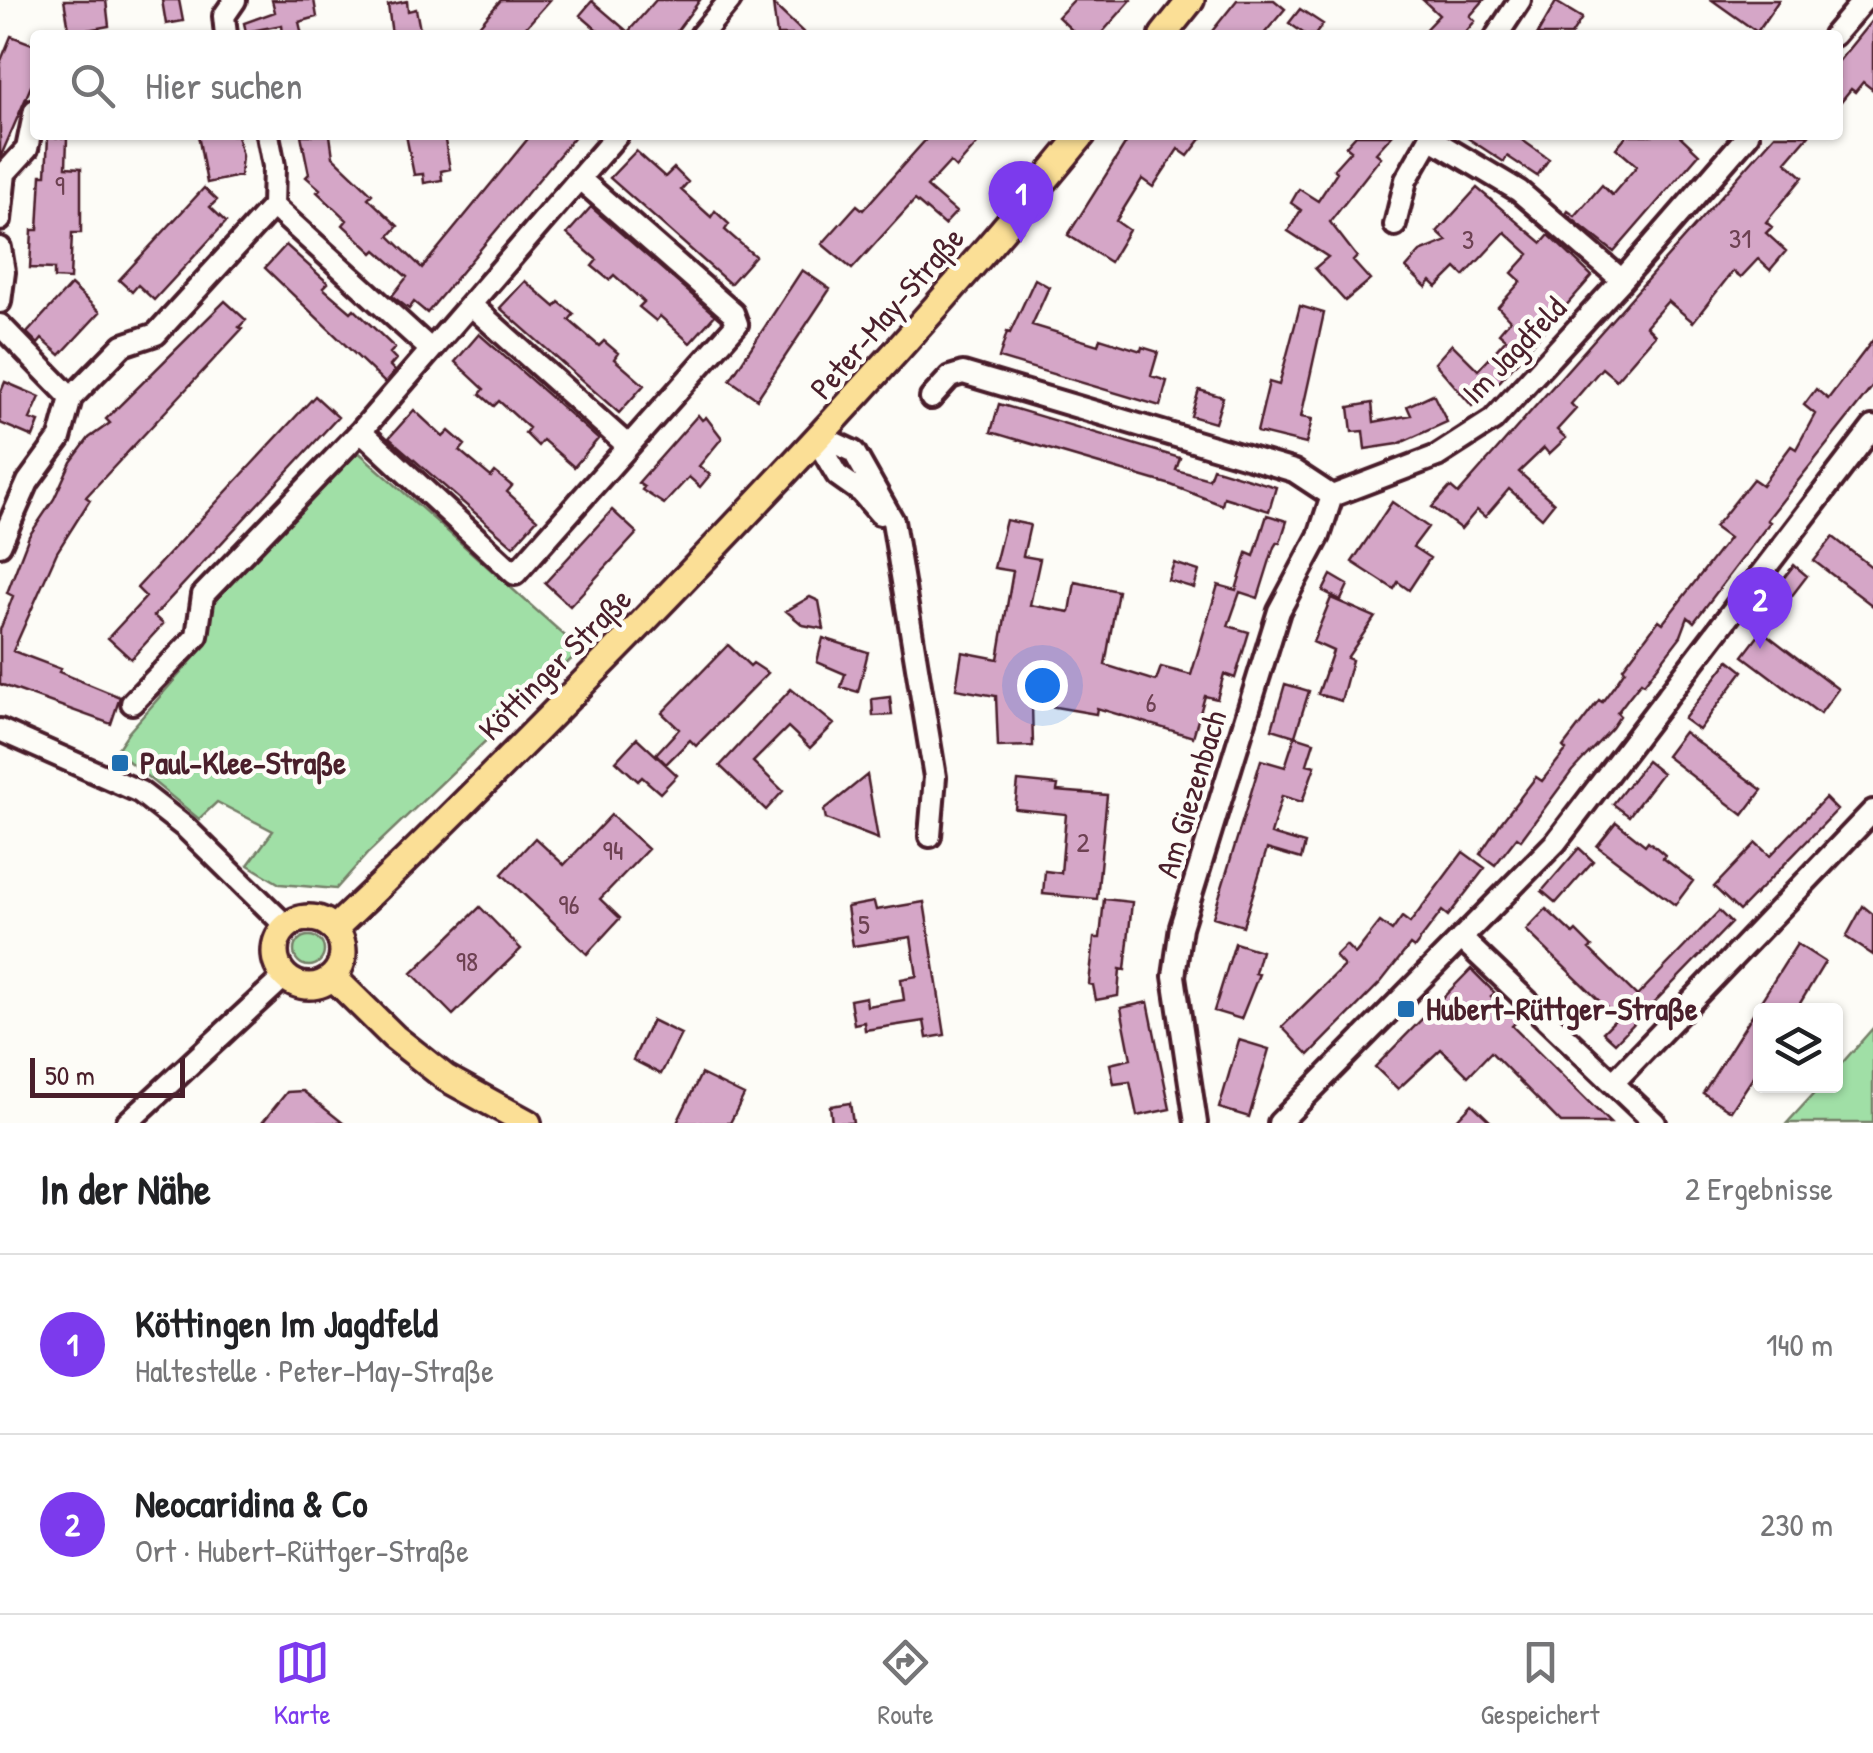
<!DOCTYPE html>
<html lang="de">
<meta charset="utf-8">
<style>
body{margin:0;font-family:"Patrick Hand",sans-serif;background:#f6f6f6;color:#202124}
.controls{position:absolute;right:30px;bottom:30px;display:grid;overflow:hidden;border-radius:10px;box-shadow:0 2px 8px #0004}
.controls button{width:90px;height:90px;display:grid;place-items:center;padding:0;border:0;border-bottom:2px solid #e0e0e0;background:#fff;color:#202124;font:50px sans-serif}
.scale{position:absolute;left:30px;bottom:25px;width:155px;box-sizing:border-box;padding-left:10px;border:5px solid #4a1f2b;border-top:0;font-size:28px;line-height:35px;white-space:nowrap;color:#4a1f2b;-webkit-text-stroke:8px #fdfcf7;paint-order:stroke}
.you{position:absolute;left:1042px;top:685px;width:35px;height:35px;margin:-25px;border:8px solid #fff;border-radius:50%;background:#1a73e8;box-shadow:0 0 0 15px #1a73e833}
.badge{display:grid;place-items:center;width:65px;height:65px;border-radius:50%;background:#7c3aed;color:#fff;font-size:32px;font-weight:700}
.pin{position:absolute;translate:-50% -82px;filter:drop-shadow(0 2px 5px #0008)}
.pin::after{content:'';position:absolute;top:52px;width:35px;height:30px;background:inherit;clip-path:polygon(0 0,100% 0,50% 100%)}
.list{margin:0;padding:0;list-style:none}
h2{display:flex;justify-content:space-between;align-items:center;height:130px;margin:0;padding:0 40px;font-size:42px}
h2 small{font-size:32px;font-weight:400;color:#757577}
.list li{display:grid;grid-template-columns:65px 1fr auto;gap:30px;align-items:center;box-sizing:border-box;height:180px;padding:0 40px;border-top:2px solid #e0e0e0}
.list b{display:block;font-size:38px;white-space:nowrap}
.list p{margin:0;font-size:32px;white-space:nowrap;color:#757577}
.list em{font-size:32px;font-style:normal;color:#757577}
.icon{flex:none;width:55px;height:55px;fill:none;stroke:currentColor;stroke-width:2;stroke-linecap:round;stroke-linejoin:round}
.map{position:relative;flex:none;width:1873px;height:1123px;overflow:hidden}
.search{position:absolute;background:#fff;box-shadow:0 2px 8px #0004;left:30px;right:30px;top:30px;height:110px;display:flex;align-items:center;gap:25px;box-sizing:border-box;padding:0 35px;border-radius:10px;color:#757577;font-size:38px}
.sheet{height:490px;background:#fff}
nav{display:flex;justify-content:space-around;align-items:center;box-sizing:border-box;height:140px;border-top:2px solid #e0e0e0;background:#fff;font-size:28px;color:#757577}
nav a{display:grid;justify-items:center;gap:5px}
nav .on{color:#7c3aed}
.map>svg:first-child{display:block}
</style>
<div class="map">
<svg width="1873" height="1123" viewBox="0 0 1873 1123">
<rect width="100%" height="100%" fill="#fdfcf7"/>
<filter id="ink" filterUnits="userSpaceOnUse"><feTurbulence type="fractalNoise" baseFrequency=".01" numOctaves="2"/><feDisplacementMap in="SourceGraphic" scale="20" xChannelSelector="R" yChannelSelector="G"/><feConvolveMatrix kernelMatrix="1 2 1 2 8 2 1 2 1" color-interpolation-filters="sRGB"/></filter>
<g filter="url(#ink)">
<path fill="#a0dfa6" stroke="#757f68" stroke-width="2.5" d="M355 449 581 650 368 853 336 889 280 884 248 865 273 831 217 802 199 819 116 751 128 733 207 643 214 602Z
M294 951a15 15 0 1 1 30 0a15 15 0 1 1-30 0Z
M1873 1028V1123H1787L1821 1086H1836V1070Z"/>
<path fill="#d5a6c7" stroke="#4a1f2b" stroke-width="2.5" d="M64 0H106L109 26 87 30 88 35H70Z
M162 0H179L183 21 166 24Z
M272 0H314L317 17 299 22 302 35H283L282 25 246 32 244 23 275 12Z
M501 0H550L519 35H471Z
M656 0H700L674 35H603L580 15 592 1 628 32Z
M1074 0H1131L1100 35H1077L1058 17Z
M1237 0H1274L1285 9 1263 35H1209Z
M1423 0H1484L1470 16 1475 21 1463 35H1420L1439 15Z
M1712 0H1779L1757 32Z
M407 1 408 11 416 9 421 35H392L388 5Z
M1556 2 1582 18 1571 35H1537Z
M773 4 806 35H777Z
M1300 9 1323 24 1315 35H1306L1289 23Z
M1873 19V90L1863 82 1855 92 1851 89 1838 105V62Z
M11 36 35 45V77L0 158V63Z
M198 135H237L242 156 240 176 207 183Z
M301 135H330L333 157 372 194 368 198 398 226 389 236 422 268 531 135H576L427 313 414 302 409 309 392 296 407 277 376 250 373 253 343 225 347 220 317 192 320 189 306 177 309 174Z
M406 135H444L450 169 441 171 442 180 424 183 423 174 414 175Z
M930 135H985L956 168 950 162 927 187 956 212 944 225 915 200 852 269 822 244 857 205 863 210Z
M1131 135H1204L1188 156 1178 149 1153 187 1142 179 1116 221 1129 230 1110 262 1068 235Z
M1356 135H1392L1376 153 1381 157 1330 222 1357 257 1353 261 1370 280 1345 301 1315 268 1328 257 1288 231 1301 210 1291 203 1299 189 1318 201 1337 172 1334 169 1351 150 1346 146Z
M1463 135H1515L1549 159 1537 176 1507 156 1504 162Z
M1627 135H1679L1699 154 1614 252 1566 214 1568 211 1575 216 1602 185 1612 195 1637 166 1616 148Z
M1775 135H1809L1786 162 1803 177 1766 222 1772 227 1766 233 1786 251 1770 270 1758 259 1741 277 1733 271 1693 322 1668 301 1646 326 1655 335 1616 380 1602 368 1571 404 1576 409 1557 430 1566 438 1549 454 1544 448 1519 472 1554 503 1542 518 1509 489 1485 517 1477 510 1461 529 1432 507 1450 487 1458 494Z
M48 137 67 138 66 167 81 168V233H72L70 279 54 278V269L30 268 32 230H38L41 175H46Z
M636 151 665 177 674 168 688 182 681 190 711 217 715 211 729 224 725 230 755 256 730 284 610 178Z
M204 188 217 200 210 207 226 222 154 300 138 285 132 292 119 280Z
M1477 188 1542 243 1549 235 1592 276 1500 381 1472 406 1435 363 1452 344 1478 370 1506 339 1499 333 1510 320 1498 307 1521 281 1512 273 1529 254 1505 232 1464 276 1456 268 1437 287 1431 281 1426 287 1406 268 1420 252 1447 241 1437 232Z
M591 207 715 315 690 343 660 316 656 321 639 307 644 302 614 275 609 280 592 266 597 260 567 234Z
M286 245 328 283 323 288 351 312 354 309 395 348 390 353 396 359 390 366 395 371 385 383 265 268Z
M802 270 830 289 757 399 730 380Z
M1035 279 1049 287 1032 325 1098 345 1100 338 1141 351 1142 347 1158 352 1151 376 1167 381 1160 406 999 358 1007 332 1010 333Z
M525 281 555 307 559 302 574 314 569 320 599 346 604 341 618 353 614 359 644 385 619 413 500 308Z
M71 285 100 312 60 355 42 339 38 344 27 333Z
M225 301 246 320 239 327 242 329 86 497 90 500 57 552 13 651 61 669 59 672 120 697 111 724 0 684V630L13 596 7 593 29 536 54 499 71 462 89 438 110 423 106 419Z
M1300 306 1324 313 1301 417 1312 419 1306 444 1257 432 1269 382 1279 385Z
M479 334 598 439 574 467 543 440 538 446 525 433 529 428 499 401 494 406 480 394 484 389 455 362Z
M1873 340V386L1767 520 1770 522 1694 622 1688 617 1681 636 1644 684 1641 682 1629 697 1617 713 1620 716 1612 728 1572 771 1521 840 1517 837 1495 865 1480 854 1500 824 1536 777 1542 781 1566 750 1563 747 1599 700 1602 702 1614 686 1625 670 1623 668 1659 620 1663 623 1729 538 1714 527 1722 518 1753 479 1762 485 1791 446 1796 449 1815 414 1804 405 1816 389 1828 399Z
M5 382 40 397 30 419 39 422 33 437 0 423V394Z
M1199 390 1223 397 1215 423 1191 416Z
M1433 394 1447 422 1398 444 1365 449 1363 431 1352 432 1349 407 1372 403 1374 422 1411 415 1407 406Z
M315 396 338 417 154 616 163 624 131 659 108 638 146 597 137 588Z
M999 404 1180 458 1176 470 1209 479 1213 468 1276 487 1269 511 1224 497 1222 505 1171 485 991 432Z
M414 410 443 437 449 431 465 445 460 451 491 477 495 472 512 486 507 492 537 519 513 546 389 438Z
M698 415 702 420 706 417 722 438 699 466 710 475 700 487 689 477 664 504 642 490 644 487 638 483Z
M1392 502 1428 527 1413 547 1430 558 1409 590 1398 582 1394 589 1352 562Z
M612 510 637 533 570 606 545 583Z
M1267 515 1287 521 1280 543 1277 542 1274 547 1258 598 1240 592 1228 626 1249 632 1235 678 1224 674 1217 699 1205 696 1193 737 1097 708 1096 714 1032 703 1033 746 998 747 996 696 956 689 962 652 998 659 1013 571 994 568 1006 520 1030 525 1023 556 1040 559 1030 605 1070 612 1075 582 1118 591 1105 665 1156 681 1161 667 1191 675 1218 585 1236 590 1247 553 1254 556Z
M1833 537 1873 568V606L1814 561Z
M1174 563 1199 571 1194 588 1168 580Z
M1794 565 1807 576 1771 623 1757 612Z
M1331 575 1348 585 1341 600 1323 591Z
M810 597 819 601 824 629 803 625 786 611Z
M1331 598 1375 617 1347 658 1352 660 1341 701 1318 694 1333 651 1313 642Z
M1762 631 1838 689 1820 714 1743 656Z
M823 638 868 652 858 692 841 687 845 674 817 662Z
M728 645 750 666 753 663 768 673 696 746 690 740 666 764 656 754 679 729 662 713Z
M1729 660 1743 671 1699 730 1684 719Z
M1285 684 1309 691 1295 736 1314 742 1307 764 1315 766 1302 802 1282 796 1271 834 1305 844 1301 859 1267 849 1243 926 1213 917 1261 760 1285 767 1295 736 1272 729Z
M791 689 834 724 810 748 788 727 753 762 783 791 766 810 720 766Z
M890 697 892 715 873 716 872 699Z
M1684 732 1762 790 1743 815 1666 756Z
M637 738 677 775 660 793 642 777 638 781 616 761Z
M1647 761 1662 773 1629 816 1613 804Z
M867 775 878 839 826 819 824 810Z
M1018 781 1058 785 1057 791 1107 795 1097 899 1043 894 1045 871 1061 873 1066 814 1015 809Z
M1825 798 1837 810 1739 911 1714 887 1756 843 1770 856Z
M611 815 648 849 600 899 620 918 587 954 502 874 535 838 564 865Z
M1616 822 1645 845 1648 841 1658 849 1665 855 1663 858 1693 881 1675 905 1597 846Z
M1579 848 1593 861 1556 903 1542 891Z
M1463 852 1485 868 1448 916 1442 911 1414 948 1410 945 1381 982 1309 1055 1282 1027 1344 966 1335 956 1346 945 1355 954 1380 922 1392 931 1402 917 1410 923Z
M1104 899 1132 902 1125 970 1120 969 1118 996 1096 1000 1093 985 1089 984 1094 938H1100Z
M874 902 876 910 924 902 945 1035 927 1038 924 1021 865 1030 864 1022 854 1024 850 1000 866 997 867 1006 904 1000 901 979 917 976 911 937 853 946 847 907Z
M1863 906 1873 914V955L1846 937Z
M480 907 521 949 453 1015 412 973Z
M1546 909 1573 934 1576 931 1592 947 1589 949 1637 996 1719 911 1731 923 1615 1043 1603 1032 1617 1018 1526 930Z
M1235 943 1261 951 1255 973 1259 974 1241 1019 1214 1011Z
M1797 944 1825 962 1796 1010H1760V1067L1731 1111 1703 1093Z
M1471 969 1495 993 1491 996 1517 1021 1512 1026 1610 1123H1561L1491 1052 1468 1076 1441 1049 1398 1089 1375 1067Z
M1148 1002 1170 1109 1137 1116 1130 1082 1114 1084 1110 1064 1131 1059 1121 1008Z
M652 1020 681 1034 661 1074 633 1060Z
M1239 1040 1269 1049 1249 1117 1219 1108Z
M701 1074 744 1095 730 1123H677Z
M303 1091 343 1123H262L287 1092Z
M850 1103 853 1123H832L830 1106Z
M1472 1104 1492 1123H1454Z"/>
<g fill="none" stroke-linecap="round" stroke-linejoin="round">
<g stroke="#4a1f2b" stroke-width="28">
<path id="minor" d="M226 35 224 16 235 0
M701 35 730 0
M1497 35 1520 0
M1834 35 1864 0
M1432 135 1430 138 1519 191 1622 280
M273 206 431 350
M0 220 5 173 27 149 35 110
M1395 225 1406 180 1430 138
M0 248 4 272 0 302
M472 306 628 446
M0 325 71 398
M931 398 950 377 963 373 1294 471 1332 496 1437 456 1493 420 1622 280 1748 135
M361 431 515 574 737 324 733 313 580 179
M817 441 837 444 854 452 893 521 935 777 930 836
M817 441 837 475 861 492 880 514
M0 545 28 482 60 438 71 398 123 345 156 334 273 206 274 166 268 135
M132 703 197 636 203 595 361 431 617 135
M0 730 140 792 186 828 287 927
M1461 938 1655 1123
M1613 1083 1873 811
M127 1123 285 976
M1196 1123 1174 976 1181 927 1279 611 1319 536 1332 496
M1279 1123 1556 842 1873 427"/>
</g>
<g stroke="#4a1f2b" stroke-width="32">
<path id="major" d="M1163 35 1191 0
M275 952a34 34 0 1 1 68 0a34 34 0 1 1-68 0Z
M334 929C437 832 536 731 635 630 790 470 941 308 1082 135
M333 977 394 1037 446 1078 528 1123"/>
</g>
<use href="#minor" stroke="#fdfcf7" stroke-width="20"/>
<use href="#major" stroke="#fbdf96" stroke-width="25"/>
</g>
</g>
<g fill="#1f6fb2" stroke="#fdfcf7" stroke-width="4">
<rect x="110" y="753" width="20" height="20" rx="5"/>
<rect x="1396" y="999" width="20" height="20" rx="5"/>
</g>
<g text-anchor="middle" stroke-width="9" stroke-linejoin="round" paint-order="stroke">
<g font-size="28" fill="#6d4152">
<text x="60" y="195">9</text>
<text x="1740" y="248">31</text>
<text x="1468" y="249">3</text>
<text x="1151" y="712">6</text>
<text x="1083" y="852">2</text>
<text x="613" y="860">94</text>
<text x="569" y="914">96</text>
<text x="864" y="934">5</text>
<text x="467" y="971">98</text>
</g>
<g font-size="32" fill="#4a1f2b" stroke="#fdfcf7">
<text transform="translate(887 313) rotate(-49)" y="11">Peter-May-Straße</text>
<text transform="translate(1514 350) rotate(-46)" y="11">Im Jagdfeld</text>
<text transform="translate(555 664) rotate(-45)" y="11">Köttinger Straße</text>
<text transform="translate(1191 794) rotate(-73)" y="11">Am Giezenbach</text>
</g>
<g font-size="32" font-weight="bold" fill="#4a1f2b" stroke="#fdfcf7" text-anchor="start">
<text x="140" y="774">Paul-Klee-Straße</text>
<text x="1426" y="1020">Hubert-Rüttger-Straße</text>
</g>
</g>
</svg>
<div class="controls">
<button><svg class="icon" aria-label="layers" viewBox="0 0 24 24"><path d="M12 4l9 5-9 5-9-5zM3 14l9 5 9-5"/></svg></button>
</div>
<div class="scale">50 m</div>
<div class="you"></div>
<div class="pin badge" style="left:1021px;top:243px">1</div>
<div class="pin badge" style="left:1760px;top:649px">2</div>
<div class="search"><svg class="icon" aria-label="search" viewBox="0 0 24 24"><circle cx="10" cy="10" r="6"/><path d="M15 15l6 6"/></svg>Hier suchen</div>
</div>
<section class="sheet">
<h2>In der Nähe<small>2 Ergebnisse</small></h2>
<ul class="list">
<li><span class="badge">1</span><div><b>Köttingen Im Jagdfeld</b><p>Haltestelle · Peter-May-Straße</p></div><em>140 m</em></li>
<li><span class="badge">2</span><div><b>Neocaridina &amp; Co</b><p>Ort · Hubert-Rüttger-Straße</p></div><em>230 m</em></li>
</ul>
</section>
<nav>
<a class="on"><svg class="icon" aria-label="map" viewBox="0 0 24 24"><path d="M3 6l6-2 6 2 6-2v14l-6 2-6-2-6 2zM9 4v14M15 6v14"/></svg>Karte</a>
<a><svg class="icon" aria-label="directions" viewBox="0 0 24 24"><path d="M12 3l9 9-9 9-9-9zM9 14v-3h6M13 9l2 2-2 2"/></svg>Route</a>
<a><svg class="icon" aria-label="saved" viewBox="0 0 24 24"><path d="M7 4h10v16l-5-4-5 4z"/></svg>Gespeichert</a>
</nav>
